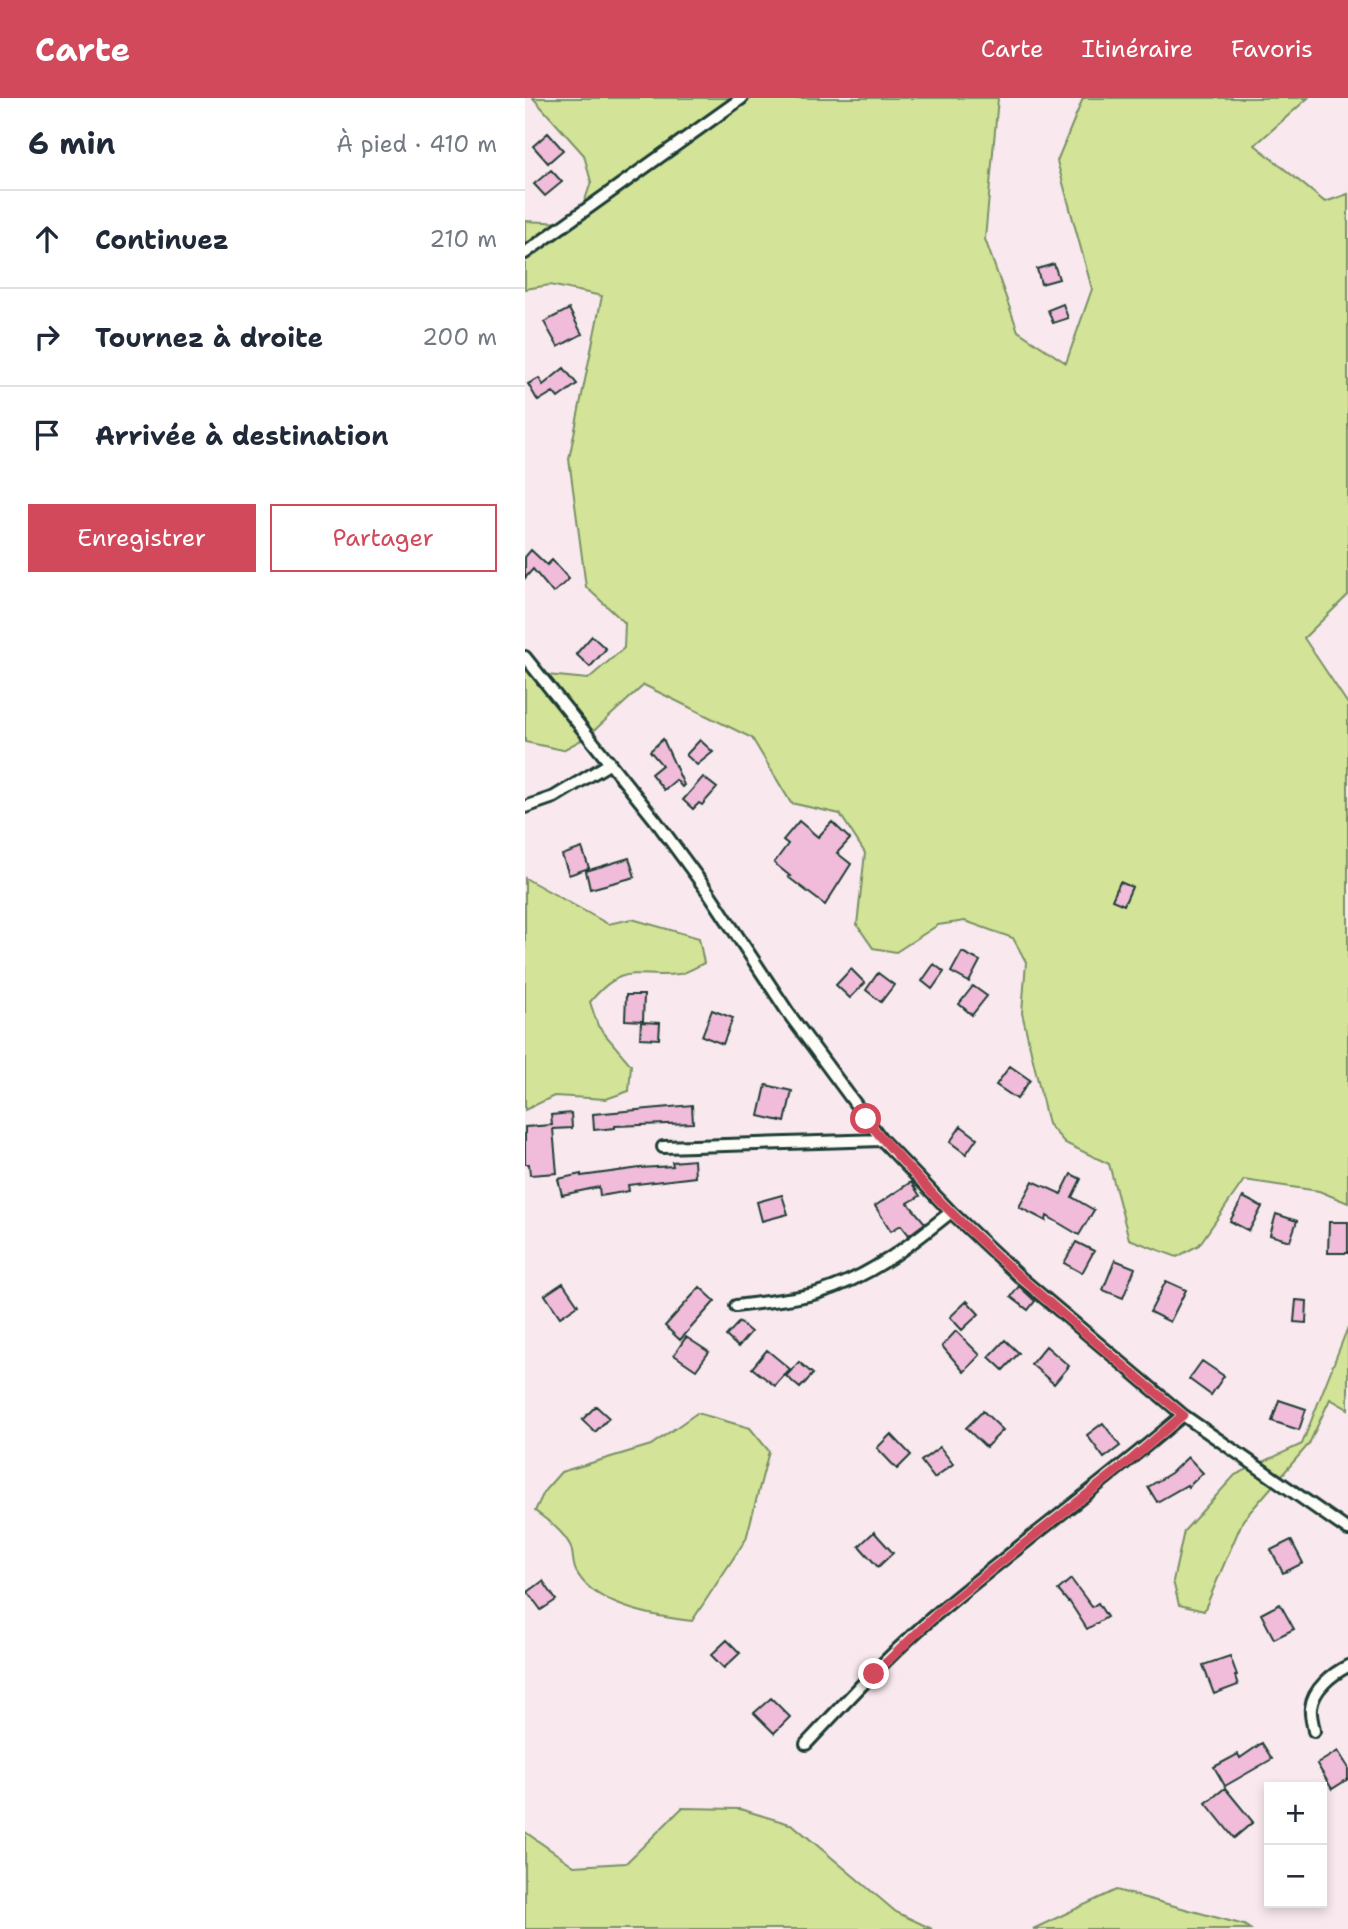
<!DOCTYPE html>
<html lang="fr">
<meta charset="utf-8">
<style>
body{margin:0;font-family:"Shantell Sans",sans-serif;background:#f2f2f3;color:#1f2937}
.controls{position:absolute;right:21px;bottom:21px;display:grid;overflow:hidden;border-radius:0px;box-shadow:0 4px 10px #0003}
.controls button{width:63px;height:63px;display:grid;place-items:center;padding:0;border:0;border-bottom:2px solid #e0e1e3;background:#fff;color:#1f2937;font:35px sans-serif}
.stop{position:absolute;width:21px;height:21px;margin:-16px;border:5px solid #d1495b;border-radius:50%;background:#fff}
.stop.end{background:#d1495b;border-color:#fff;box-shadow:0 2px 7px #0008}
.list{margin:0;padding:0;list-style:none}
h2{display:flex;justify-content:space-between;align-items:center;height:91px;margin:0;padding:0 28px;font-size:30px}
h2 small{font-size:23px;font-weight:400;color:#747a83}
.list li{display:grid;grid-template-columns:46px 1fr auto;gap:21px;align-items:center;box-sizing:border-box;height:98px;padding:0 28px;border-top:2px solid #e0e1e3}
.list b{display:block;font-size:26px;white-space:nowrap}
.list em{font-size:23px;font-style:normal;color:#747a83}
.actions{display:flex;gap:14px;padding:21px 28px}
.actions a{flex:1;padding:16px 0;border:2px solid #d1495b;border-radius:0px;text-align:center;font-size:24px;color:#d1495b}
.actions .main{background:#d1495b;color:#fff}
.icon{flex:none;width:38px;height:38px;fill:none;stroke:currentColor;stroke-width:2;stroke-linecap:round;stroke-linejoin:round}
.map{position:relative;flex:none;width:823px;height:1831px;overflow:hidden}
header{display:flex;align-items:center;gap:42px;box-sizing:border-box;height:98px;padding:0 35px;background:#d1495b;color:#fff}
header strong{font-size:33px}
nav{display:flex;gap:38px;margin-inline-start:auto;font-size:24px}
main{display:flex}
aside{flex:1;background:#fff}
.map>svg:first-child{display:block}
</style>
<header>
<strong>Carte</strong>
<nav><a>Carte</a><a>Itinéraire</a><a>Favoris</a></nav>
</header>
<main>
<aside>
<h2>6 min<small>À pied · 410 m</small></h2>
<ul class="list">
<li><svg class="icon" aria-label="ahead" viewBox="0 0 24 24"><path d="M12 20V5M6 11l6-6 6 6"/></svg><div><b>Continuez</b></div><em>210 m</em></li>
<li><svg class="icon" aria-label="right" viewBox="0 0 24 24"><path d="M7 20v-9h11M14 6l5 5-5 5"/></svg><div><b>Tournez à droite</b></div><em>200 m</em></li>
<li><svg class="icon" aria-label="arrive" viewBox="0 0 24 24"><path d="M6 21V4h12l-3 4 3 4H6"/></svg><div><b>Arrivée à destination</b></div></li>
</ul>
<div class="actions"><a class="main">Enregistrer</a><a>Partager</a></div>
</aside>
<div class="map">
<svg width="823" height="1831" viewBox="0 0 823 1831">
<rect width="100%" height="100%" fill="#f9e9ee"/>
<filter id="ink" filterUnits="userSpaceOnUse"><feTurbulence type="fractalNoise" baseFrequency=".0143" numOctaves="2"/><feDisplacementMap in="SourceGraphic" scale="14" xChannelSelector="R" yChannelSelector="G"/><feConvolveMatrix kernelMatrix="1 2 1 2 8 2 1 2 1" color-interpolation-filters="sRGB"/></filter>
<g filter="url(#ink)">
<path fill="#d3e498" stroke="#799066" stroke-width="2" d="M8 0H473L460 141 493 233 541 265 567 191 532 63 558 0H783L730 47 800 104 823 96V497L779 540 823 606V1105L794 1093 719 1082 674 1147 652 1159 604 1141 584 1066 540 1045 523 1026 497 915 501 864 488 840 440 823 413 827 371 854 348 850 332 827 340 755 315 716 266 705 227 640 119 587 62 639 38 652 0 644V559L12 576 63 581 99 550 100 525 61 489 44 361 77 198 25 187 0 191V123L40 125 58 108 66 84 59 57Z
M0 780 83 826 107 821 174 840 179 865C171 869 162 875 154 876 110 881 99 863 65 904L73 928 106 967 104 993 81 1001 29 998 0 1012Z
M823 1229V1311L805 1301 784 1346 718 1422 679 1513 654 1507 648 1483 659 1433 710 1377 777 1346Z
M172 1315 225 1330 244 1353 221 1441 167 1523C132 1519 69 1508 51 1473 47 1466 49 1455 45 1447 37 1432 23 1423 10 1413L20 1392 36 1374 126 1347Z
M157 1710 215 1711 268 1727 371 1814 407 1831H0V1734L49 1768 101 1765Z
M591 1792 719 1827 725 1831H508Z"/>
<path fill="#f0bcda" stroke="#1f3d34" stroke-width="2" d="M23 35 38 52 23 65 8 48Z
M26 72 37 84 20 98 9 86Z
M529 166 534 181 516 186 512 171Z
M538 206 543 220 528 225 523 212Z
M44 211 57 236 33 249 19 224Z
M39 270 52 286 33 300 28 294 13 303 3 286 14 280 18 287Z
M6 452 22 467 27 462 44 481 28 495 8 471 0 480V459Z
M67 538 81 551 65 569 51 556Z
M138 641 159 687 157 689 151 682 139 692 126 676 137 667 125 653Z
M175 642 188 654 172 667 161 657Z
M178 679 192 690 177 707 174 705 168 711 158 702Z
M274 723 293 739 307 724 325 741 312 755 326 766 300 807 263 779 265 778 249 765 263 746 258 742Z
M57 750 64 770 44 777 37 757Z
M104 760 110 779 65 791 61 773Z
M595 784 607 789 599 807 587 802Z
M437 854 455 863 444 884 426 874Z
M409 866 419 874 407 891 397 883Z
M326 871 340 885 325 900 311 887Z
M353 875 369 887 356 904 341 892Z
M448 888 462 898 447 917 434 906Z
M101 897H119L118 923 100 922Z
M187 912 208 920 198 946 177 938Z
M116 924 135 925 134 941 115 940Z
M485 968 505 982 492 1001 471 987Z
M241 987 267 993 260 1024 234 1018Z
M167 1007 168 1025 90 1028V1030L69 1032 68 1016Z
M46 1015 47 1030 28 1031 32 1075 5 1077 4 1066H0V1029L27 1027 26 1017Z
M436 1028 452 1040 441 1056 425 1044Z
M169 1062 170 1079 103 1087 104 1093 75 1098 74 1089 37 1097 33 1081 56 1076V1078L115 1070 148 1068 147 1064Z
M546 1076 556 1081 547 1099 569 1112 554 1137 522 1118 521 1123 494 1109 508 1083 536 1096Z
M386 1084 395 1098 383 1105 400 1125 384 1137 376 1127 366 1133 350 1108Z
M257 1097 263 1116 237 1123 232 1104Z
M718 1099 737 1109 724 1133 705 1123Z
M751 1116 772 1123 765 1143 745 1137Z
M804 1124H823V1155H803Z
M551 1144 569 1153 557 1175 539 1165Z
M590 1162 610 1170 598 1200 578 1192Z
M641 1183 661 1192 645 1224 625 1214Z
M38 1185 53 1207 35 1219 20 1197Z
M494 1188 510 1203 503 1212 486 1199Z
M175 1189 190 1203 155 1242 140 1228Z
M771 1202 782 1203 781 1225 769 1224Z
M442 1203 454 1216 437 1232 425 1219Z
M214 1224 226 1234 213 1249 201 1238Z
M431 1233 455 1257 439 1274 417 1248Z
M161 1239 184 1254 171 1272 149 1257Z
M480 1242 494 1255 478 1272 464 1259Z
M521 1248 544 1268 529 1286 506 1266Z
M242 1252 265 1271 250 1288 227 1270Z
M677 1263 699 1278 686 1297 664 1281Z
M274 1264 288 1276 275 1290 261 1278Z
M754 1302 781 1311 774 1332 747 1323Z
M71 1308 84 1320 70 1334 57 1322Z
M458 1313 478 1332 461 1349 441 1330Z
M578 1325 595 1348 579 1360 562 1337Z
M366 1336 386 1357 372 1371 352 1350Z
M415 1349 428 1366 409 1380 396 1363Z
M663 1359 678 1375 663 1389 662 1387 632 1404 623 1389 646 1375Z
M349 1434 368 1455 353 1469 334 1448Z
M766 1442 778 1465 758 1475 746 1452Z
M546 1481 567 1509 573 1505 582 1519 562 1531 544 1503 543 1504 533 1492Z
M18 1483 31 1502 16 1512 3 1494Z
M755 1506 769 1531 749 1541 736 1516Z
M202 1542 215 1555 199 1570 186 1557Z
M705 1558 712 1577 710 1578 713 1587 689 1596 678 1567Z
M246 1600 265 1619 249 1635 229 1615Z
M737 1645 747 1661 700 1688 689 1669 713 1656 715 1660Z
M813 1653 823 1669V1681L807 1691 792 1666Z
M700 1690 728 1724 709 1740 681 1705Z"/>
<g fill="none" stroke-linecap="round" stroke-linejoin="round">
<g stroke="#1f3d34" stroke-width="16">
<path id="minor" d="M0 155 217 0
M0 559 131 723 186 798 264 916 357 1042 426 1114 496 1180 658 1317 823 1432
M0 709 29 699 84 666
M138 1049 357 1042
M211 1208C238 1204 266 1202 292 1195 344 1180 385 1147 426 1114
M789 1633C788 1626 785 1617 786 1610 788 1591 807 1576 823 1568
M281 1646C326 1598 371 1549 421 1508 499 1443 581 1383 658 1317"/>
</g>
<use href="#minor" stroke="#fdfcf7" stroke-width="10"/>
</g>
</g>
<g fill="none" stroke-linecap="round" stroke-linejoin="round" filter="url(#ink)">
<path stroke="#d1495b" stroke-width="9" d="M341 1021C362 1048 386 1072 409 1097 486 1176 573 1246 658 1317L608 1360 419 1509 349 1576"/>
</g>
</svg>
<div class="controls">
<button>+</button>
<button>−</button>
</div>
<div class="stop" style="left:341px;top:1021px"></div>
<div class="stop end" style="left:349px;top:1576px"></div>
</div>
</main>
